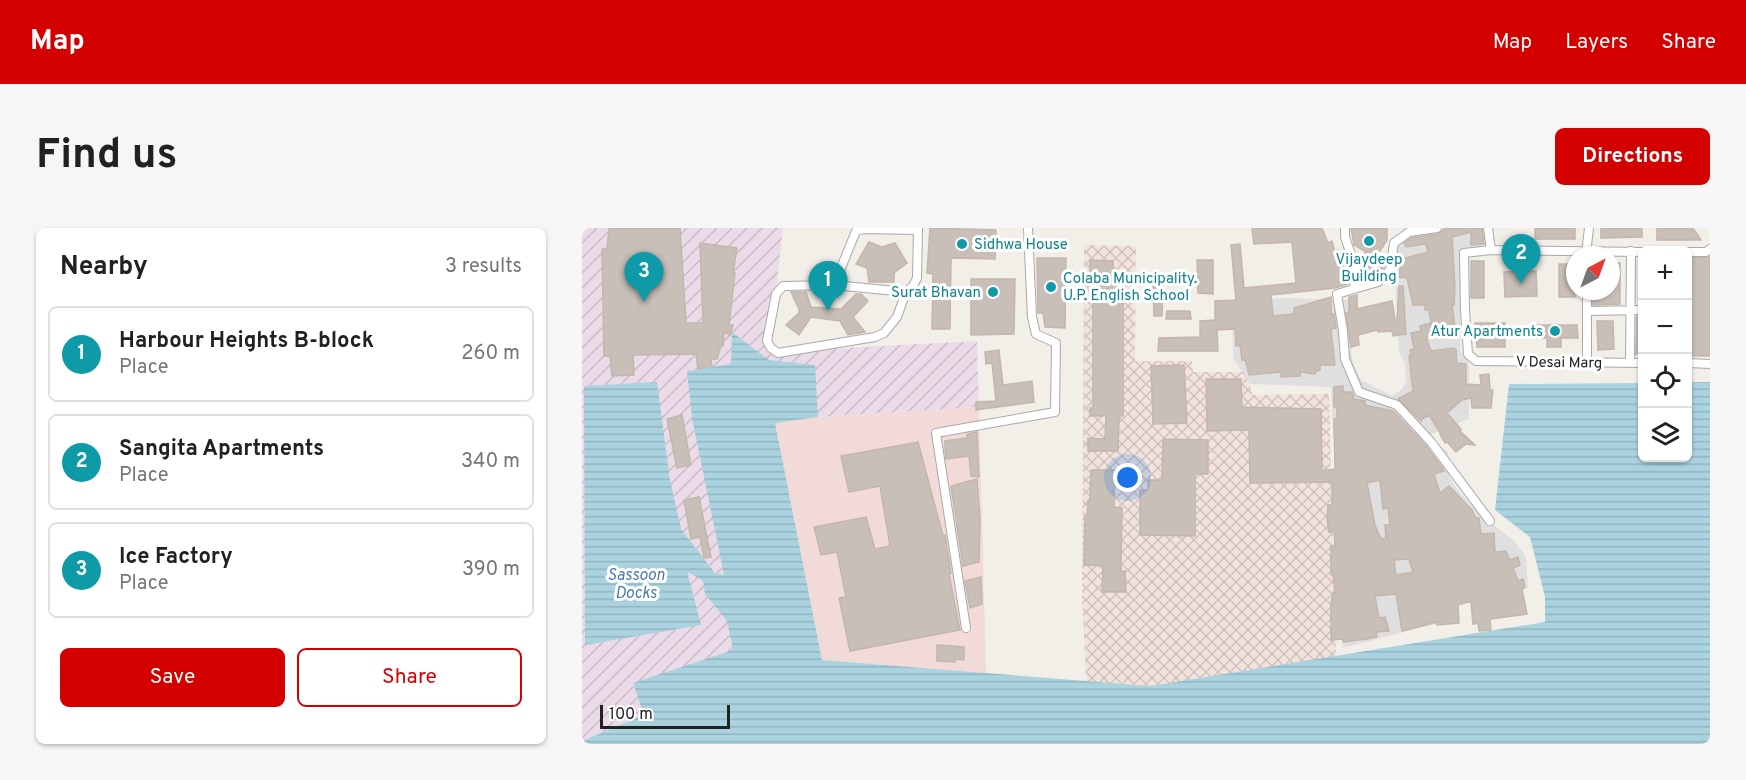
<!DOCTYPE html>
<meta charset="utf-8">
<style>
body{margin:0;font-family:Overpass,sans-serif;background:#f6f6f6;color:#202124}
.controls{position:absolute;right:18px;top:18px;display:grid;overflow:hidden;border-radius:9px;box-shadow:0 2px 4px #0004}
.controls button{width:54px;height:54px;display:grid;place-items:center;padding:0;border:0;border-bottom:2px solid #e0e0e0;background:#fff;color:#202124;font:30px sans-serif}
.compass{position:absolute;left:984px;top:18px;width:54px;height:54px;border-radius:50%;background:#fff;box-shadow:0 2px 4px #0004;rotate:41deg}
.scale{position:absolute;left:18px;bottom:15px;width:130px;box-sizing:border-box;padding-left:6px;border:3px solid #222;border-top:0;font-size:16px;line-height:21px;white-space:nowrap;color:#222;-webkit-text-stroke:4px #fff;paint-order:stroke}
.you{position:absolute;left:546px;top:250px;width:21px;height:21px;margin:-15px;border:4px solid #fff;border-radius:50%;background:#1a73e8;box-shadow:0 0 0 9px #1a73e833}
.badge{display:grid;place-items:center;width:39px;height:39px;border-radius:50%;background:#d40000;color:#fff;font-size:20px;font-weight:700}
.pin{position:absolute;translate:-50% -50px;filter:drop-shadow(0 2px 3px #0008)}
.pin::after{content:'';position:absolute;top:32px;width:21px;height:18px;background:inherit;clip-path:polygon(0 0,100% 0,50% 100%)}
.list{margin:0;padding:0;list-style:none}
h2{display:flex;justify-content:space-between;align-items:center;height:78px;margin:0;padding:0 24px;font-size:26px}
h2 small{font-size:20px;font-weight:400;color:#757577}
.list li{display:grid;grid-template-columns:39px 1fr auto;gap:18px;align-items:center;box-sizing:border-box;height:96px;margin:0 12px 12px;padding:0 12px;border:2px solid #e0e0e0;border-radius:9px}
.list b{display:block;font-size:22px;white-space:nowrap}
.list p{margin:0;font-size:20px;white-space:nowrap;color:#757577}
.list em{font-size:20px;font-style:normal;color:#757577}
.actions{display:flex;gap:12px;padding:18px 24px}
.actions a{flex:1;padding:14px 0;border:2px solid #d40000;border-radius:9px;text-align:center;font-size:21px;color:#d40000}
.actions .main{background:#d40000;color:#fff}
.icon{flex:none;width:33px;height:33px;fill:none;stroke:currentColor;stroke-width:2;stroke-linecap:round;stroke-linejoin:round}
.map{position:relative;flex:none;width:1128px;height:516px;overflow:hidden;border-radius:9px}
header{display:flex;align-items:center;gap:36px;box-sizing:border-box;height:84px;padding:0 30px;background:#d40000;color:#fff}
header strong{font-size:28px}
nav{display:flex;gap:33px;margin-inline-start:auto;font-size:21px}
.intro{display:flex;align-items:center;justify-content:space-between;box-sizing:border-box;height:144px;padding:0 36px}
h1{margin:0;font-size:42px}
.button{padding:15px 27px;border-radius:9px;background:#d40000;color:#fff;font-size:21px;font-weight:700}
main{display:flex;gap:36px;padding:0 36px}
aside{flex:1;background:#fff;border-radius:9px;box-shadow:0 2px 4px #0004}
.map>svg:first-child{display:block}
</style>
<header>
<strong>Map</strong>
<nav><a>Map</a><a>Layers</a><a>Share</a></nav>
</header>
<div class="intro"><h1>Find us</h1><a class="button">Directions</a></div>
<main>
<aside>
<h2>Nearby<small>3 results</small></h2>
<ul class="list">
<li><span class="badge" style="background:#0f9aa8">1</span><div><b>Harbour Heights B-block</b><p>Place</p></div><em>260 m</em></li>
<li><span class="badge" style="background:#0f9aa8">2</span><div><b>Sangita Apartments</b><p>Place</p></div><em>340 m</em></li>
<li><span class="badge" style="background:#0f9aa8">3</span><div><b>Ice Factory</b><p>Place</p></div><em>390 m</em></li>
</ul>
<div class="actions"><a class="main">Save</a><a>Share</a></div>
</aside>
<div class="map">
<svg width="1128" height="516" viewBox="0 0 1128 516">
<defs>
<pattern id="industrial-furrows" width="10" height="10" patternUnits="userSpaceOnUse" patternTransform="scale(1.5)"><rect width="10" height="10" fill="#ebdbe8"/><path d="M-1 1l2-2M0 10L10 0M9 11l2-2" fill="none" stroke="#c9bcc7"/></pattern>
<pattern id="military-cross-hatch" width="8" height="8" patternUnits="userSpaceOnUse" patternTransform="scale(1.5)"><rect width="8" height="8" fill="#f3e3dd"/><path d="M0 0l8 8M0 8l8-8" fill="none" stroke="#d0c2bd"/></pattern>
<pattern id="water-rules" width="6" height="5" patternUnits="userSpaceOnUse" patternTransform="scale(1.5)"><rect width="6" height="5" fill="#aad3df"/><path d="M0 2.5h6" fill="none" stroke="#92b5bf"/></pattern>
</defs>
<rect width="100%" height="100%" fill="#f2efe9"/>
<path fill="#e0dfdf" d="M860 0H905L906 19 880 24 878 123 887 134V191L839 210 866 224 867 248 875 261 895 283 933 314 944 329 946 360 927 367 877 374 872 391 761 420 749 159 668 156 651 130 650 72 703 70 767 72 770 132 779 152 810 168 820 161 824 154 823 135 817 124 813 48 815 15 828 6Z"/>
<path fill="#f2dad9" d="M397 179 404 445 240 432 193 195 236 189Z"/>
<path fill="url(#industrial-furrows)" d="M0 0H201L187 124 395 113 397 179 236 189 193 195 240 432 51 456 63 487 0 513Z"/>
<path fill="url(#military-cross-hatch)" d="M502 17 554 18 553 133H610L611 144H661L668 156 670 167 747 166 754 429 568 458 504 453 500 367Z"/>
<path fill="url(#water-rules)" d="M150 104 187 132 233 137 236 189 193 195 240 432 568 458 963 394V369L948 309 913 282 927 156 1060 155V230H1106V154H1128V516H0V513L62 487 51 455 151 422 145 393 123 366 121 353 105 343 119 397 3 417 2 158 75 154 88 252 99 301 133 345 142 347 110 190 105 143 149 136Z"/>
<path fill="#c7bfb8" stroke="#c4b6ab" stroke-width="1.5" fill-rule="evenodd" d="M27 0H98L104 95H121L118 15 155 20 151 45H153L147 97H151L148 107 142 104 141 118H139L135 131H129L130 138 116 141 114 126 51 127 52 147 30 148 28 128H22L20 21H25Z
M348 0 414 2 413 31 369 30 368 101H350L351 46 345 45Z
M670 0H740L746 15 750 13 753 24 756 22 760 33 764 32 768 43 766 56 753 60 689 67 691 88 712 86V80L749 69V86H752L754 100 749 101 753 137H738V142L733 144V146L718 144V148L699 149V144L667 147 663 131 660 132 658 117 654 118 653 101 635 102 636 123H576L577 110 618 109V93L633 92V73L654 72 649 17 658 16 662 60 714 55 710 14 672 16Z
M769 0H805V12L798 23 786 25 772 17Z
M864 0H900L902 16 889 17V4L870 9 873 59 872 77H870L873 99H869V107L844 109 849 123 872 120 874 122 875 135 884 136V156L899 157 898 147 907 146 908 162H911L909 180H890L889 170 880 172 865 185 879 201 878 203 893 217 884 216 874 224 865 214 863 215 858 206H859L847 187 838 192 840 194 816 171 831 163 827 128H829L828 122 832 121 829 105 839 103 838 98 849 95 847 82H843V77H831L825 50 817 49 819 31 846 24 844 16 824 19 822 15 829 10 856 6Z
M953 0H993V11H953Z
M1019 0H1060V9L1019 10Z
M1075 0H1111L1119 12H1075Z
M287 14 300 19 313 15 325 35 312 45V54H287L285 40 274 36Z
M783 25 788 40 802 36V39L793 48 779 52 780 40 776 28Z
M1128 29V128H1106V30Z
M455 30H484L483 100 463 99 461 85H456Z
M508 32 531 33V46H541V188H537L536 223H506V210L523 211 524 188H508V180H511V63H508Z
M615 32H631V66L616 65Z
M889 33H902V70H889Z
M1029 35H1038V76L1011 77V63H1029Z
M977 36H993V69H977Z
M954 43 955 68 923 69 922 44Z
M389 51H433L432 106 389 107Z
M571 58H581L580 88H572Z
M817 58H821L824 106 811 108 810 103 796 104 795 102 776 107 777 117 769 119 764 85H767V69L775 67V81L810 73 813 92H815Z
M209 64H224L229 79 259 81 274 66H279L286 73 271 89 283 104 266 107 258 93 229 89 217 107 204 97 217 85V81Z
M585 83H608L609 91H584Z
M1055 88H1060V125L1054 126Z
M1015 93H1031L1032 121 1016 122Z
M893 95H923V119H895Z
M951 97H995L996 110H979V119H965V110H952Z
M417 122 421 157 450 153 452 174 394 182V174L414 173 410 135 404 136 403 124Z
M602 137 605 195 571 196 569 138Z
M624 151H659L660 179 739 181 740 243 753 241 752 191H755V179H752V159L761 158V164H770L772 171 783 173V177L811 183 844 218 861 241 862 243 852 246 858 265 867 258 890 282 894 290H897L899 306 912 305 913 324 924 323 928 332 936 329 938 337 931 340 936 353 941 351 943 359 940 361 945 386 908 391 909 402 897 403 896 395 891 396 889 373 876 377 877 395 855 397V394L820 403 814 366 793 368 797 390 803 389 807 403 794 404 795 409 785 411 761 414V411L749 412V376L751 364 753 365 751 347H749V318H753L752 303 747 304 745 291 746 277H750V254L668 255 667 202 625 203ZM798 252 801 281 806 280 808 297H803L804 310 799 311 793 297 785 255ZM827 331 831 344 814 347 812 332Z
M100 187 109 237 95 240 85 191Z
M395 204 397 249 389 248 387 228 364 231 363 221V213L385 210V206Z
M581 211 626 212V246H613V308L558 307V262H566V252H580Z
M336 214 361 308 363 307 369 345 367 346 378 402 268 423 257 370 264 369 255 324 239 327 232 299 284 289 293 321 308 318 298 258 267 264 259 228Z
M509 242H533L532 279 540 280 539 343H543L544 364H520L521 338 502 337 503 287H505L506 272H508Z
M395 251 398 292 397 334 381 338 369 258Z
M117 269 129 329 122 330 118 309 109 311 102 272Z
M399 349 400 376 388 380 383 353Z
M355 417 382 419V432L373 431V434L355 433Z"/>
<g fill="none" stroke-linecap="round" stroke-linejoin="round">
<g stroke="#a9a9a9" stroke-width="10">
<path id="minor" d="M763 0V9L774 42 772 61
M855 0 827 4 812 15 808 42 796 54 755 66 761 103 763 131 777 164 815 177 849 214 908 293
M906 0 909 22
M1060 24 909 22 882 25 883 82 886 126 894 133 1060 135
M1106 24H1124L1128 21
M1004 26 1007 0
M252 57 274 3 282 1 335 2
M324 64 252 57 201 58 194 66 185 113 189 120 196 125 293 109 302 105 315 89 324 64 331 58 335 50 336 0
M1006 83 1060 82
M1005 135V63
M1048 135 1049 23
M1106 135 1128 136
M384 400 354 205 473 184 474 115 454 106 450 89 446 0"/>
</g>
<use href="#minor" stroke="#fff" stroke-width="8"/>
</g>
<g fill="#0f9aa8" stroke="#fff" stroke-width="2">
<circle cx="787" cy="13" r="6"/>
<circle cx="380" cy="16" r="6"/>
<circle cx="469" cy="59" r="6"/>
<circle cx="411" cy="64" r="6"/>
<circle cx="973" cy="103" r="6"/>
</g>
<g text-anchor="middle" stroke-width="6" stroke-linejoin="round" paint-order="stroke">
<g font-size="15" fill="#0d838f" stroke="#fff" text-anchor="start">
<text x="392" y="21">Sidhwa House</text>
<text x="787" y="36" text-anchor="middle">Vijaydeep<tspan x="787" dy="17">Building</tspan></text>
<text x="481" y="55">Colaba Municipality.<tspan x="481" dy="17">U.P. English School</tspan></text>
<text x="399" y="69" text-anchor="end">Surat Bhavan</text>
<text x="961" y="108" text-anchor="end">Atur Apartments</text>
</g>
<g font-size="15" fill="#222" stroke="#fff">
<text transform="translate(977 134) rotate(1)" y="5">V Desai Marg</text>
</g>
<g font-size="16" font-style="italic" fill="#4a7aab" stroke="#fff">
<text x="54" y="352">Sassoon<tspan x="54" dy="18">Docks</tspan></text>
</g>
</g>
</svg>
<div class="controls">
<button>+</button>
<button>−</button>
<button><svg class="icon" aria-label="locate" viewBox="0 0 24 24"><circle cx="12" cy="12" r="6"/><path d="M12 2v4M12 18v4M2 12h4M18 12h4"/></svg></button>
<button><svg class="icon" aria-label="layers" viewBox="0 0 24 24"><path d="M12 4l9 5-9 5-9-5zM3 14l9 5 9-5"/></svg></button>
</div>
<svg class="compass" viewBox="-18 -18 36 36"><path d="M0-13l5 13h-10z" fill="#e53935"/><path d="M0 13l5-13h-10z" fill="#757577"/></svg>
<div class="scale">100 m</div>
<div class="you"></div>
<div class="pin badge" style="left:246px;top:83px;background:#0f9aa8">1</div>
<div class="pin badge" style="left:939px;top:56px;background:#0f9aa8">2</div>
<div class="pin badge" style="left:62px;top:74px;background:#0f9aa8">3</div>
</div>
</main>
